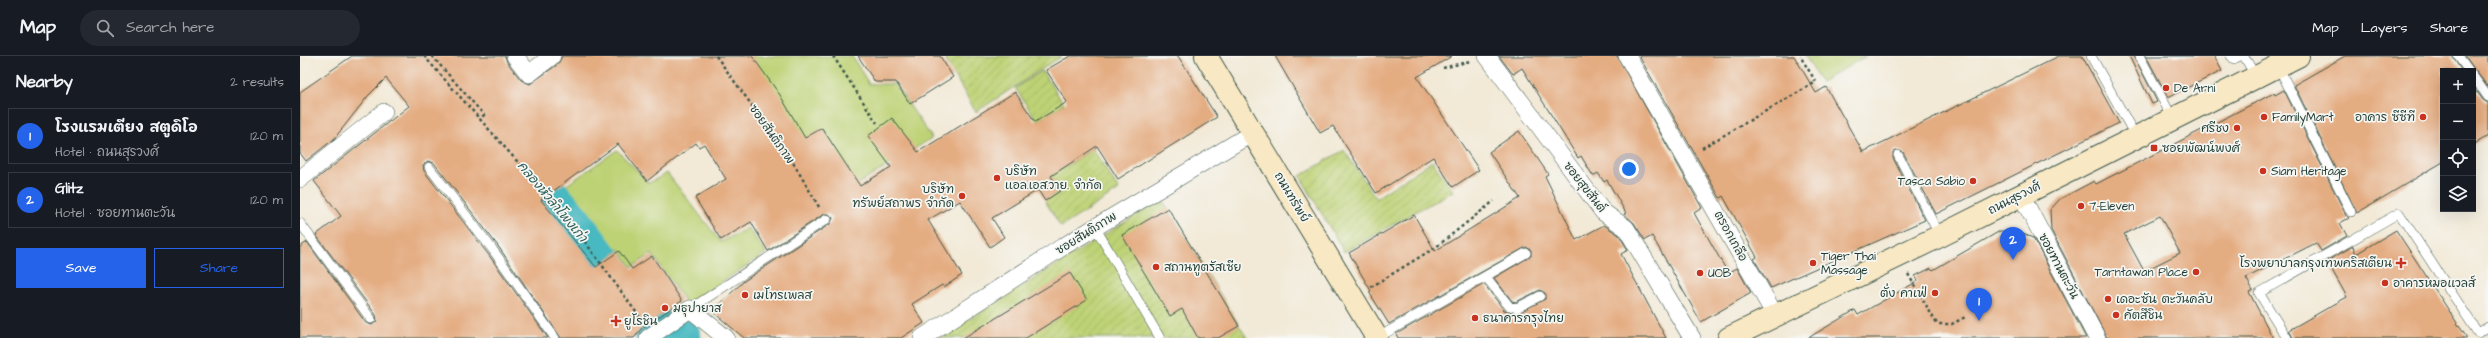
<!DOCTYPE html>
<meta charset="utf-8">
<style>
body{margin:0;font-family:"Architects Daughter","Playpen Sans Thai",sans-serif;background:#242831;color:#f1f3f6}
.controls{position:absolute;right:12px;top:12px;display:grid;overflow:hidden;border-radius:0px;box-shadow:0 4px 16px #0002}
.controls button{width:36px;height:36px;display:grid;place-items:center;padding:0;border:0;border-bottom:1px solid #363941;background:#171b24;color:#f1f3f6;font:20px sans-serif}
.you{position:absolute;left:1329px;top:113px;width:14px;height:14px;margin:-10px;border:3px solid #fff;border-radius:50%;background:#1a73e8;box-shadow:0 0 0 6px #1a73e833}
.badge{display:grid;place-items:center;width:26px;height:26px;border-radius:50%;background:#2563eb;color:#fff;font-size:13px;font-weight:700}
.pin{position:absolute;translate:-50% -33px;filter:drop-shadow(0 1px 2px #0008)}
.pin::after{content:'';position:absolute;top:21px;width:14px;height:12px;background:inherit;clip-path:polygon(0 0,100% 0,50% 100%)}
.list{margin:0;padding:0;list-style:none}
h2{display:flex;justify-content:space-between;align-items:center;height:52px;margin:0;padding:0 16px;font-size:17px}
h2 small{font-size:13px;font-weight:400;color:#9ea1a6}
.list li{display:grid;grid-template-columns:26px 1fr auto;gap:12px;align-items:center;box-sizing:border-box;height:56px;margin:0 8px 8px;padding:0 8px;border:1px solid #363941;border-radius:0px}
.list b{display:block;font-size:15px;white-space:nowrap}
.list p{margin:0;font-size:13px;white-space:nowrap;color:#9ea1a6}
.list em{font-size:13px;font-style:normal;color:#9ea1a6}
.actions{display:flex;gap:8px;padding:12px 16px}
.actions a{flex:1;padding:9px 0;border:1px solid #2563eb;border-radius:0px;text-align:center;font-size:14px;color:#2563eb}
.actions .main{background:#2563eb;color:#fff}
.icon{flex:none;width:22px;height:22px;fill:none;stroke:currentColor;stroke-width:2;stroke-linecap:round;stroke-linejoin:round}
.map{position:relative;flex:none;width:2188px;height:282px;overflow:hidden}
header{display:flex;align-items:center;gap:24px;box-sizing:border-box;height:56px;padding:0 20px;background:#171b24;border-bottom:1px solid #363941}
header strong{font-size:19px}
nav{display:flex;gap:22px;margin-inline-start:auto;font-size:14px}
.search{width:280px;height:36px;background:#242831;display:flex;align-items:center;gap:10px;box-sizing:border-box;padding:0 14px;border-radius:22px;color:#9ea1a6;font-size:15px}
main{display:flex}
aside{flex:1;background:#171b24}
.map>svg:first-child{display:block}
</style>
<header>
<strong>Map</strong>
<div class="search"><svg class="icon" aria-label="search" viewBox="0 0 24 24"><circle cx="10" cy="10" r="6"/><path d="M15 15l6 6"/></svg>Search here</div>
<nav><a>Map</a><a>Layers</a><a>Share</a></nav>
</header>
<main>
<aside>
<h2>Nearby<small>2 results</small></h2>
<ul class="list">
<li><span class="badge">1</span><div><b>โรงแรมเตียง สตูดิโอ</b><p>Hotel · ถนนสุรวงศ์</p></div><em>120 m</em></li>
<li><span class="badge">2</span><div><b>Glitz</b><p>Hotel · ซอยทานตะวัน</p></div><em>120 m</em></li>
</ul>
<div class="actions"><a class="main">Save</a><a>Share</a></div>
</aside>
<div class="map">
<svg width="2188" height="282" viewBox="0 0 2188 282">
<defs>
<pattern id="garden-furrows" width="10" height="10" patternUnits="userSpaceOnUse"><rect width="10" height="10" fill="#bdd275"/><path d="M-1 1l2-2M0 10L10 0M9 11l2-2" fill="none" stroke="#a2b566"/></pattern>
</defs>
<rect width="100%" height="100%" fill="#f6f6f2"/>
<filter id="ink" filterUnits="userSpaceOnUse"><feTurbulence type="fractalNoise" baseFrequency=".025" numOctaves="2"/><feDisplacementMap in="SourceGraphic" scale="8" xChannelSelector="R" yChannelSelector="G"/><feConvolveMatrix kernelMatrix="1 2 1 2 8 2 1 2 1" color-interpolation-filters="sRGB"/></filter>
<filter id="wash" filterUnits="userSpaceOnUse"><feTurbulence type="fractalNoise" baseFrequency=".012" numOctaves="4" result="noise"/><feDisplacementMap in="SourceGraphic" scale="16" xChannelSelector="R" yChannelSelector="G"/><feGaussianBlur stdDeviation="0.9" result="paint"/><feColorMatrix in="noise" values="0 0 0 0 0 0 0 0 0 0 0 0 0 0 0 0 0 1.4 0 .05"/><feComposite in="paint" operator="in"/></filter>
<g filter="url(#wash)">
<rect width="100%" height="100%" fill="#f2e9d6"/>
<path fill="#bdd275" stroke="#6e8854" d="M419 0H552L569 28H595L632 82 523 150Z
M1505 0H1566L1521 26Z
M317 94 349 127 367 117 421 186 448 172 466 197 387 249 352 198 332 211 319 193 308 200 258 135Z"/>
<path fill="url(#garden-furrows)" stroke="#6e8854" d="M643 0H762L676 56Z
M742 15 764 48 737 65 715 32Z
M793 93 819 134 761 171 745 145 760 135 751 120Z
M1044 94 1076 142 1132 105 1153 135 1044 196 1000 120Z
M862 143 947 282H639Z"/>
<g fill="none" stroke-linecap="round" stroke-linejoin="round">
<path stroke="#4ab9c1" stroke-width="39" d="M213 97 271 164 350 270 382 282"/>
</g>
<g id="blocks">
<path fill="#e4ac81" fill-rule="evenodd" d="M52 0H205L207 6 221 24 230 28 258 8 262 0H452L480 39 505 82 522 72 560 130 591 111 568 80 592 62 618 96 715 36 735 66 767 46 746 14 770 0H878L917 61 818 123 797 90 751 120 760 135 745 145 738 134 692 162 704 181 690 191 660 145 628 164 662 219 644 231 642 229 612 248 624 267 601 282H444L412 255 444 225 530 168 533 162 529 158H524L468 195 451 166 421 184 395 142 426 123 404 88 399 91 396 87 347 125 318 88 241 144 296 211 319 195 332 213 352 200 382 245 342 272 334 282H261L198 190 134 107 128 105 123 109 124 115 188 198 248 282H0V191L7 186 66 267 72 269 77 265 76 259 16 179 41 160 14 125 109 50 86 22 68 40 34 83 6 105 0 97V36Z
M558 0H640L653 21 610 48 596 26H575Z
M975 0H1152L1117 21 1179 114 1153 131 1133 101 1076 137 1033 70 1020 77Z
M1199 0H1317L1402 152 1394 157 1428 217 1437 212 1451 237 1401 266 1352 180 1345 184 1334 167 1324 158 1326 157 1307 124 1304 126 1298 117 1293 120 1281 100 1278 102 1222 12 1213 18Z
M1339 0H1494L1516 37 1526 31 1563 96 1759 0H1782L1819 67 1636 158 1603 96 1596 94 1593 96V102L1625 164 1471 232 1454 203 1457 201 1423 140 1420 142Z
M1829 0H1834L1857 46 1852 48Z
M1846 0H1914L1922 15 1868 41Z
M2045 0H2152L2162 15H2143V106L2057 157 1994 29Z
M2165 0H2188V31L2175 14Z
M2173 30 2183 44 2188 47V80L2173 89Z
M1984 34 2046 159 2049 162 2040 167 2047 180 2021 195 2016 187 1946 222 1953 234 1949 236 1973 282H1807L1751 174 1750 154 1760 143 1794 125 1796 128 1974 37 1975 39ZM1860 160 1880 197 1844 215 1824 178Z
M1219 75 1248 118 1245 120 1276 184 1304 169 1319 179 1328 194 1321 198 1366 282H1098L1096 278 1184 228 1204 254 1216 258 1245 243V237L1240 234 1216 246 1212 245 1194 222 1231 200V194L1226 191 1089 268 1069 236 1071 235 1049 197 1114 159 1135 195 1220 142 1189 96Z
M868 152 939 270 918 282H898L882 253 870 260 822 179Z
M2096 174 2167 282H1993L1989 274 2047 241 2027 205 2053 190 2056 198Z
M1700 175 1718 176 1733 182 1786 282H1508L1555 254 1558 259 1618 225 1615 220 1631 212 1633 214Z
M770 217 787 244 726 282H663Z"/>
</g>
</g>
<g filter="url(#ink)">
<use href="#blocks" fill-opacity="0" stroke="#3f574c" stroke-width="1"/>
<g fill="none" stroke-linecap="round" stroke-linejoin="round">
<g stroke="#3f574c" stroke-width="10">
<path id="lane" d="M1791 0 1836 81
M1931 0 1934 3 1940 0
M1944 0 1956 21
M2158 0 2169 15
M1840 1 1873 63
M1978 10 2051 156
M2173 20 2188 41
M1598 99 1640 180
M129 111 193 194 255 282
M0 167 71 263
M795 171 860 282
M1186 221 1209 250 1217 252 1240 240
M390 253 527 163
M1077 282 1226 197
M1987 282 1959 237 2099 157 2178 277 2188 271"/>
</g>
<g stroke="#3f574c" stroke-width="18">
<path id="street" d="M215 0 229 18 252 0
M1187 0 1303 156 1326 172 1392 282
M1327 0 1475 259
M0 123 84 56
M1721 139 1797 282
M348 282 390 253 426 282
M622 282 764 190 954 76"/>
</g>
<g stroke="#3f574c" stroke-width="24">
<path id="secondary" d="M906 0 1077 282
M1429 282 1640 180 1998 0"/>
</g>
<path stroke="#3f574c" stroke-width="2.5" stroke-dasharray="3 3" stroke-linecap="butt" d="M124 0 270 165 341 263
M132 0 184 59 180 63
M416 0 491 103 519 151
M533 0 577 67
M1143 12 1170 5
M1402 92 1516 26 1500 0
M1608 218 1637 268H1652L1667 260
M1071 231 1136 191 1194 145"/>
<use href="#lane" stroke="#fff" stroke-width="9"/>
<use href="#street" stroke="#fff" stroke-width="17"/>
<use href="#secondary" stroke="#f8e8c3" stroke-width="22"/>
</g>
</g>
<g fill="#c8321e" stroke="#f6f6f2" stroke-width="1.5">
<circle cx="1866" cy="32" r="4"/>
<circle cx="1964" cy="61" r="4"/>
<circle cx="2123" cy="61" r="4"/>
<circle cx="1937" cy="72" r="4"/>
<rect x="1850" y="88" width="8" height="8" rx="2"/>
<circle cx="1963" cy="115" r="4"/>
<circle cx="697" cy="122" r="4"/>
<circle cx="1673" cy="125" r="4"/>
<circle cx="662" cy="140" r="4"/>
<circle cx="1781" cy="150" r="4"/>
<circle cx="1513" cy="207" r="4"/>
<path d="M2099 201h4v4h4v4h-4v4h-4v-4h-4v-4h4z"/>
<circle cx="856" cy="211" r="4"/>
<circle cx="1896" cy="216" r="4"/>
<circle cx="1400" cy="217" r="4"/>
<circle cx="2085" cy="227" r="4"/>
<circle cx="1635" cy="237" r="4"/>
<circle cx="445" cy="239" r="4"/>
<circle cx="1808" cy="243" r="4"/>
<circle cx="365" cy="252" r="4"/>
<circle cx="1816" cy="259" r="4"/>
<circle cx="1175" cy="262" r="4"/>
<path d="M314 259h4v4h4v4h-4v4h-4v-4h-4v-4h4z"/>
</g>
<g text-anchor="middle" stroke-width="3.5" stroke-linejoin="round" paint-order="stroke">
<g font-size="12" fill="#1f3d34" stroke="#f6f6f2" text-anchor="start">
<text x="1874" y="36">De Arni</text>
<text x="1972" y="65">FamilyMart</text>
<text x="2115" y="65" text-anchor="end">อาคาร ซีซีที</text>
<text x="1929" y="76" text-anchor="end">ศรีชง</text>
<text x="1862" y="96">ซอยพัฒน์พงศ์</text>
<text x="705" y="119">บริษัท<tspan x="705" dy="14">แอล.เอส.วาย. จำกัด</tspan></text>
<text x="1971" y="119">Siam Heritage</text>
<text x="1665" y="129" text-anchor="end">Tasca Sabio</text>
<text x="654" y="137" text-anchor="end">บริษัท<tspan x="654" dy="14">ทรัพย์สถาพร จำกัด</tspan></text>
<text x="1789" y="154">7-Eleven</text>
<text x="1521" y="204">Tiger Thai<tspan x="1521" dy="14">Massage</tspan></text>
<text x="2092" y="211" text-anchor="end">โรงพยาบาลกรุงเทพคริสเตียน</text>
<text x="864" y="215">สถานทูตรัสเซีย</text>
<text x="1888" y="220" text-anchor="end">Tarntawan Place</text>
<text x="1408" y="221">UOB</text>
<text x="2093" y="231">อาคารหมอแวลส์</text>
<text x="1627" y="241" text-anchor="end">ตั่ง คาเฟ่</text>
<text x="453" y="243">เมโทรเพลส</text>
<text x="1816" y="247">เดอะซัน ตะวันคลับ</text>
<text x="373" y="256">มธุปายาส</text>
<text x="1824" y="263">คัตสึชิน</text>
<text x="1183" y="266">ธนาคารกรุงไทย</text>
<text x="324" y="269">ยูโรชิน</text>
</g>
<g font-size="12" fill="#1f3d34" stroke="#f6f6f2">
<text transform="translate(472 78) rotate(55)" y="4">ซอยสันติภาพ</text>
<text transform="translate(1285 131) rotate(52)" y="4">ซอยสุขสันต์</text>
<text transform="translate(992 141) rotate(59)" y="4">ถนนทรัพย์</text>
<text transform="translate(1714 142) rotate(-27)" y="4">ถนนสุรวงศ์</text>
<text transform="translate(786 177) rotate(-32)" y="4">ซอยสันติภาพ</text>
<text transform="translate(1431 180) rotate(61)" y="4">ตรอกเกลือ</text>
<text transform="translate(1759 210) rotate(62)" y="4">ซอยทานตะวัน</text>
</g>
<g font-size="13" font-style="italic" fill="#2a5c57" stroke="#f6f6f2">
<text transform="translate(253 145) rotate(50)" y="5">คลองหัวลำโพงเก่า</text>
</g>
</g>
</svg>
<div class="controls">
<button>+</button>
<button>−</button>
<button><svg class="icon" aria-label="locate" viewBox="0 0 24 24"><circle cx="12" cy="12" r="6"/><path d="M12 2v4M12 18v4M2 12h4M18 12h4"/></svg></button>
<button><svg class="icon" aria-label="layers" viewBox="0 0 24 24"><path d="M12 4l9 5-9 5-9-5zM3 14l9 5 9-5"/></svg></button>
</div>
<div class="you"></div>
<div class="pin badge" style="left:1679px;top:265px">1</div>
<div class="pin badge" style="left:1713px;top:204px">2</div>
</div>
</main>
